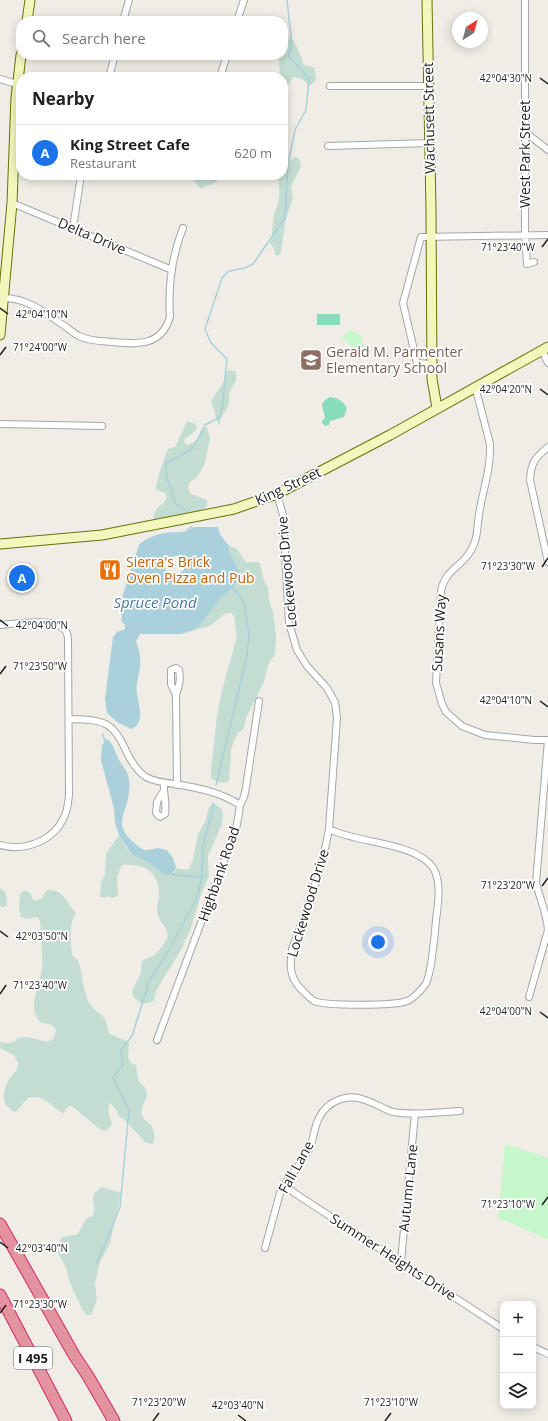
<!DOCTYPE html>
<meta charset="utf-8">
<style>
body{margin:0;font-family:"Open Sans",sans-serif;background:#f2f2f2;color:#222}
.controls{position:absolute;right:12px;bottom:12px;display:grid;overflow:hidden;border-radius:8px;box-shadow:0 2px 10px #0003}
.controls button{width:36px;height:36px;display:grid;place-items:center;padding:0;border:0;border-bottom:1px solid #e0e0e0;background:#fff;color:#222;font:20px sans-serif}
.compass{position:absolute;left:452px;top:12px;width:36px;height:36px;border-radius:50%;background:#fff;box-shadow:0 2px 10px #0003;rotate:36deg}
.you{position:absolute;left:378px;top:942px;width:14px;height:14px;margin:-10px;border:3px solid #fff;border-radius:50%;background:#1a73e8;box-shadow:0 0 0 6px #1a73e833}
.badge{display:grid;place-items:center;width:26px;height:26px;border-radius:50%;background:#1a73e8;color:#fff;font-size:13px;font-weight:700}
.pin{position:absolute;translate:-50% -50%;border:2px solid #fff;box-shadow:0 1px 4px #0006}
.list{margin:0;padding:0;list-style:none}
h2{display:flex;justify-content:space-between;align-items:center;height:52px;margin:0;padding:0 16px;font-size:17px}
h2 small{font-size:13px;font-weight:400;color:#767676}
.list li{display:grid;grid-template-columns:26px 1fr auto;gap:12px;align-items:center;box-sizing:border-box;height:56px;padding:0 16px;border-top:1px solid #e0e0e0}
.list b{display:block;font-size:15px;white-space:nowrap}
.list p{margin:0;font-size:13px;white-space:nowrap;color:#767676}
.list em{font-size:13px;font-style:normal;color:#767676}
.icon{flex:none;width:22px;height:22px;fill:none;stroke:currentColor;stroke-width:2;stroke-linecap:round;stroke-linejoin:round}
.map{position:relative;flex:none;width:548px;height:1421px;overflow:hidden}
.search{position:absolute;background:#fff;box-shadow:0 2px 10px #0003;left:16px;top:16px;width:272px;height:44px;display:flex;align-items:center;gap:10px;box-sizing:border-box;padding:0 14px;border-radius:16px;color:#767676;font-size:15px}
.panel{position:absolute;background:#fff;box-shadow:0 2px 10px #0003;left:16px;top:72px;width:272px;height:108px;border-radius:16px}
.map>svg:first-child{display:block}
</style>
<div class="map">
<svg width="548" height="1421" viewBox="0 0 548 1421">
<rect width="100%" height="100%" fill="#f0ede6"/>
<path fill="#c4ddd2" d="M290 38 294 41C298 50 301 54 303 64L315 68 316 80 310 86 302 79 293 77 283 95V77H279C281 69 278 63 279 55H283V46Z
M296 157 300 160 301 167 291 186 293 199 286 218 281 252 278 256 275 255 274 248 270 244C273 234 272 225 274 215 275 209 279 203 279 197 280 189 277 182 281 175H283C284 168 289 160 296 157Z
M190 175C200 175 212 173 218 181 213 185 207 184 202 189L198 186Z
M229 370 236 372V381L229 393V404L221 418 219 426 211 401 224 381 226 373Z
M187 421 195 424 197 427 196 430 184 440 185 444 187 445C195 443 199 438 201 430L207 427 210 439 204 466 197 477 190 482 188 488 191 494 207 500V506L202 511 156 522 153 518C156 504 163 507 167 497L165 493 156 490C155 485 165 455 168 449L175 447Z
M229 546 237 549 246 562H257L260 563 263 578 268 588 269 600 273 612 276 636 275 654 268 665 264 682 246 718 244 728 237 734 231 749 229 781C222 785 217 782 211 778V770L217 716 222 690 237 637 234 616 231 613 224 614C216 622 209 628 197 629L220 599 233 588 240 570 229 552Z
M213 803 222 809 223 815 222 824 208 856 209 876 202 892 190 930 181 950 156 991 154 1000 152 1002 142 1004 134 998 132 992C135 982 144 973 141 963 144 958 147 959 151 957 158 953 164 945 167 938 170 929 161 924 158 916 155 908 160 899 159 891 158 870 141 863 122 865L117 877 118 895 115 897 112 898 109 896 103 898 100 896 101 882 105 875 106 854 117 838 119 836 127 849 136 856 149 863 165 875 174 873 176 868 185 870 189 869 193 859 198 834 205 822 209 807Z
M0 888 6 893 7 905 3 907 0 906Z
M25 890 30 893 34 901 41 899 47 890C64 889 66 902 76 913 68 926 71 940 72 955L78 961 80 966 84 988 88 1001 94 1009 105 1018 109 1033C115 1037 126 1039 129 1044L128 1058 131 1063 136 1065C137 1070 137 1076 139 1081 142 1086 147 1087 147 1094 147 1102 139 1107 142 1115 143 1120 147 1121 150 1124 155 1129 154 1136 154 1143L153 1144 147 1143 143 1140 127 1122 120 1117 115 1108 110 1103 108 1110 112 1125 108 1129 104 1131 98 1128 72 1106H69L63 1113C51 1107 44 1093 28 1098L16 1112 12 1111 5 1104C1 1090 8 1079 17 1070L18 1063 14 1055 0 1048V1042C4 1042 9 1044 13 1042 17 1040 18 1037 24 1037 34 1036 46 1046 54 1038L56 1029 50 1024C42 1024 37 1022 35 1013 31 1000 41 981 42 967 43 952 41 936 40 921L38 917 27 919 21 917 19 909 20 894Z
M102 1187 121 1193 110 1243 100 1262 95 1284 97 1300 91 1315H86L82 1309 70 1283 66 1268 58 1253 57 1245 63 1237 78 1234 86 1219 93 1215C98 1202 85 1198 102 1187Z"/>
<path fill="#c6f7ca" d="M350 329 363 338 361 342 366 346 359 355 353 351 354 348 342 338Z
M505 1144 548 1158V1239L498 1218Z"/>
<path fill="#88dbbb" d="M317 314H340V325H317Z
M330 397C338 398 343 401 347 408L344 417 330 421 329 425 325 426 322 423V421L325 418 322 404 325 400Z"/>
<path fill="#a9d0db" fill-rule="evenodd" d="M193 527H218L220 534 229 546V552L240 571 239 577 233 588 220 599 197 629 182 634H140L136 641C143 660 140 665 137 684 134 696 149 723 131 729L117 722 107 713 105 698 113 637 117 632 125 629V625L121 621 122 617 119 607 139 545C144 539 157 534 165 533 174 531 186 535 193 527ZM177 556 184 561V570L174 577 168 575 165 568V560L168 557Z
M107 739C113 743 115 751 118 758 121 765 128 771 129 779 133 815 103 823 144 850H149L158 848 167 850 173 858 176 868 172 874 165 875 149 863 132 854 119 836 115 822 114 809 101 760 102 745Z"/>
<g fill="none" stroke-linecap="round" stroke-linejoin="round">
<path stroke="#a9d0db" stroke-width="1.5" d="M187 511 175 503 166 475V464L193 448 205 425 220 417 222 408 227 359 211 343 205 329 222 278 229 271 245 268 253 264 285 218 288 164 295 130 306 110 309 79 288 55 292 46 287 0
M186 531 191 527 192 529
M103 734 105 742
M216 785 247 655 249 634 244 603 232 586
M170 873 174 875 202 877
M97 1263 120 1207 129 1110 113 1078 123 1065 121 1050 132 1036 149 982 167 953 197 898 202 877 203 846 214 803"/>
<g stroke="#a6a6a6" stroke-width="8">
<path id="street" d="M525 0V235L527 264 534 262
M123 21 129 0
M237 21 244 0
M109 77 115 55
M220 77 227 55
M0 79 17 84
M330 86H428
M525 132 548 150
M328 146 430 143
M12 203 172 270
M73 228 81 175
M4 298C28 298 47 314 66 327 70 330 75 334 79 336 89 341 101 341 112 342 137 344 161 347 170 317 168 287 172 256 183 228
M542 350 548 363
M431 364 417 363 403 303 421 237 548 235
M475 386 490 444C491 468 483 490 479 514 477 527 478 540 470 552 460 568 447 568 441 590L436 683 442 704 446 712 462 726 485 735 534 740H548
M0 424 102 426
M548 447C535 458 531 462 530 480L548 562
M277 494 283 515 289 623 297 650 307 666 327 688 333 699 335 702 337 718 329 829C322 870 307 910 292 949 289 968 290 980 305 993 307 995 311 999 314 1001 324 1006 396 1006 407 1001 413 999 421 990 425 985 431 977 435 932 436 920 438 904 443 877 430 864 409 842 357 843 329 829
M0 625C16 624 50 618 63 628 67 631 68 635 68 640L69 795C68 802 68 810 64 817 54 841 24 852 0 845
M176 695C179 686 181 679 179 670L176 668 171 670V684L176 695 177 785
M69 719C103 720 113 720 127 753 132 763 137 771 146 777 155 782 166 783 176 784 198 788 221 792 240 805
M163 792 157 802 156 813 160 817 165 814C167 802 163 794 164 783
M529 997 548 930C547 914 540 899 536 883L548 740
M157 1040 217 880 237 825 240 805 244 797 246 787 259 701
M284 1185 296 1194 503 1329
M265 1248 280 1193C288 1176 303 1163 310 1147 314 1138 314 1127 319 1118 327 1101 347 1093 365 1100 375 1103 383 1109 393 1112 415 1116 438 1112 460 1111
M401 1261 415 1114
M533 1347 548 1354"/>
</g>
<g stroke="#67730a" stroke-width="11">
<path id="secondary" d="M427 0 431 209 432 379 437 408
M27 21 30 0
M0 335 12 203 16 98 21 55
M0 544 102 535 234 509 277 494 390 435 548 347"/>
</g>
<g stroke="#d32d66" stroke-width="13">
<path id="highway" d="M0 1224 74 1355 88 1376 114 1421
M0 1295 66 1421"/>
</g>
<use href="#street" stroke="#fff" stroke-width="6"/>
<use href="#secondary" stroke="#f4f7bd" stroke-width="9"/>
<use href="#highway" stroke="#e392a0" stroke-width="11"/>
</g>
<path fill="none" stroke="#1f1f1f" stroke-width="1.5" d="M540 78 548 84M542 247 548 239M0 308 8 314M0 355 6 347M540 389 548 395M542 567 548 558M0 620 8 626M0 674 6 666M540 701 548 707M542 886 548 878M0 931 8 937M0 994 6 985M540 1012 548 1018M542 1205 548 1197M0 1242 8 1248M0 1313 6 1305M238 1415 246 1421M153 1421 159 1413M385 1421 391 1413"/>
<defs>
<g id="school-square" transform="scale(1.15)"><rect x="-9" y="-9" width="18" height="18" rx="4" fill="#8d6e63" stroke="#fff"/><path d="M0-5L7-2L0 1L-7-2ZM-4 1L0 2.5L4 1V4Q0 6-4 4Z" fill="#fff"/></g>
<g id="restaurant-square" transform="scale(1.15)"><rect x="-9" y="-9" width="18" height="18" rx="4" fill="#e8710a" stroke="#fff"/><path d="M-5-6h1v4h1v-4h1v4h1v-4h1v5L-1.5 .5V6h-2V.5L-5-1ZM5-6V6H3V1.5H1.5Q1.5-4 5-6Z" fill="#fff"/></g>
</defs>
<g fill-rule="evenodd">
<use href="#school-square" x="311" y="360"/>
<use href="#restaurant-square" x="110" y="570"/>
</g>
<g text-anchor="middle" stroke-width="3.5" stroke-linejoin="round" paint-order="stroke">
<rect fill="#fff" stroke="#626262" stroke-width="1" x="14" y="1347" width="38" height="22" rx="3"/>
<g font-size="13" font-weight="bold" fill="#1f1f1f">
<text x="33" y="1363">I 495</text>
</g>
<g font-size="14" fill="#1f1f1f" stroke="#fff">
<text transform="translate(429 118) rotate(-91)" y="5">Wachusett Street</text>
<text transform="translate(525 154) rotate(-90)" y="5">West Park Street</text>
<text transform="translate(92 236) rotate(23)" y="5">Delta Drive</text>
<text transform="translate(288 486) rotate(-25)" y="5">King Street</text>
<text transform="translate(287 572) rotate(-95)" y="5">Lockewood Drive</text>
<text transform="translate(439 633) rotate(-87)" y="5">Susans Way</text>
<text transform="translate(219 874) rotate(-71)" y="5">Highbank Road</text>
<text transform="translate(308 903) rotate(-73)" y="5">Lockewood Drive</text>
<text transform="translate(296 1167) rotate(-61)" y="5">Fall Lane</text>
<text transform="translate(408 1188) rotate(-84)" y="5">Autumn Lane</text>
<text transform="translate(393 1257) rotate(33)" y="5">Summer Heights Drive</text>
</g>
<g font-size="14" fill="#785e54" stroke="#fff" text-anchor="start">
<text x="326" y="357">Gerald M. Parmenter<tspan x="326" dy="16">Elementary School</tspan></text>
</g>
<g font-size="14" fill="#c56008" stroke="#fff" text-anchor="start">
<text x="126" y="567">Sierra's Brick<tspan x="126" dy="16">Oven Pizza and Pub</tspan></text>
</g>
<g font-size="15" font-style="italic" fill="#4c78a4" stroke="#fff">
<text x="155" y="608">Spruce Pond</text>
</g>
</g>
<g font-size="10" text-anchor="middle" fill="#1f1f1f" stroke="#fff" stroke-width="3.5" stroke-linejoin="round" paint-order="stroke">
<text x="506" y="82">42°04'30"N</text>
<text x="508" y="251">71°23'40"W</text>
<text x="42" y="318">42°04'10"N</text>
<text x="40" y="351">71°24'00"W</text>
<text x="506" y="393">42°04'20"N</text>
<text x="508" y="570">71°23'30"W</text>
<text x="42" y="629">42°04'00"N</text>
<text x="40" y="670">71°23'50"W</text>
<text x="506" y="704">42°04'10"N</text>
<text x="508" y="889">71°23'20"W</text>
<text x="42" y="940">42°03'50"N</text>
<text x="40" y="989">71°23'40"W</text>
<text x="506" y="1015">42°04'00"N</text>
<text x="508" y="1208">71°23'10"W</text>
<text x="42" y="1252">42°03'40"N</text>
<text x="40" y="1308">71°23'30"W</text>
<text x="159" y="1406">71°23'20"W</text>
<text x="391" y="1406">71°23'10"W</text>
<text x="238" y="1409">42°03'40"N</text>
</g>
</svg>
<div class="controls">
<button>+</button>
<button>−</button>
<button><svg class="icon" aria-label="layers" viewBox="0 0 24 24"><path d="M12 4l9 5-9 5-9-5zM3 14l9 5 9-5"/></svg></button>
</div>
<svg class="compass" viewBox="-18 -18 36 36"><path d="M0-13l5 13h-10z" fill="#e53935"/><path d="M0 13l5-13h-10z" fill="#767676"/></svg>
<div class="you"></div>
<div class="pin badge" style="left:22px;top:578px">A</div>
<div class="search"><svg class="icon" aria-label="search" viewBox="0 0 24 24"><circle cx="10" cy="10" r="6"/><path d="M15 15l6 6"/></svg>Search here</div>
<section class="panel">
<h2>Nearby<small></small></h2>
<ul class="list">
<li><span class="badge">A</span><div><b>King Street Cafe</b><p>Restaurant</p></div><em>620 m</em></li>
</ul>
</section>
</div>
